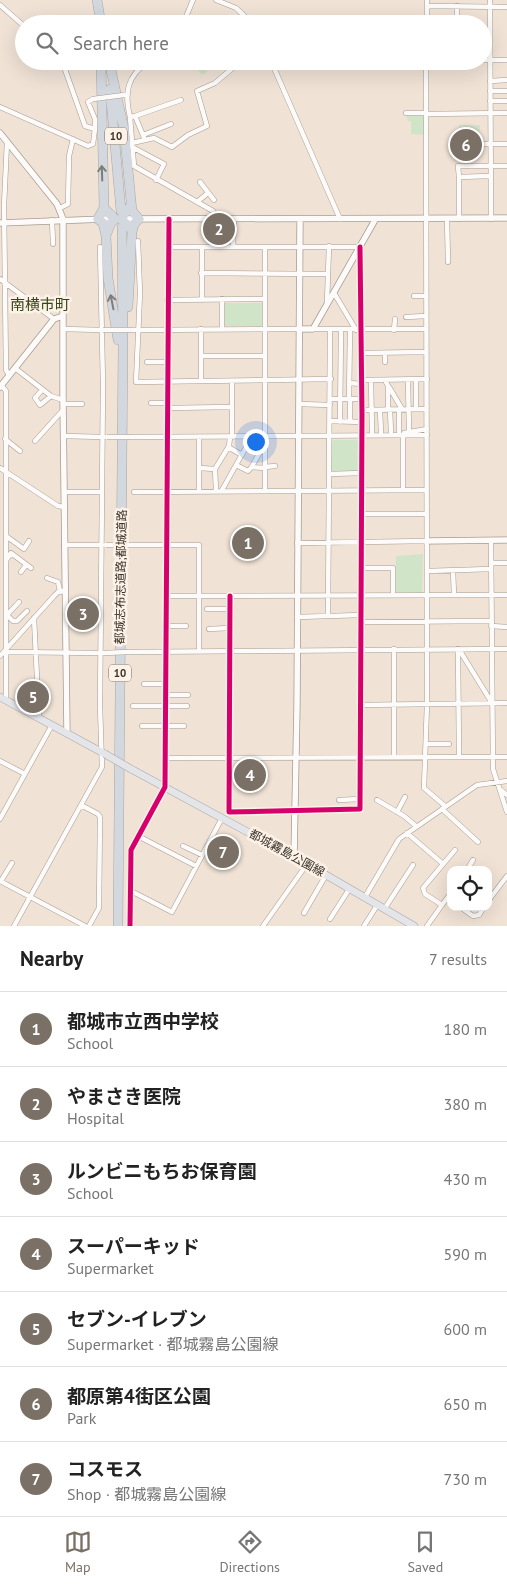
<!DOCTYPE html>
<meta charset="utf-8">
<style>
body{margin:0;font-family:"PT Sans","Noto Sans JP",sans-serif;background:#f2f2f2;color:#222}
.controls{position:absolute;right:15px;bottom:15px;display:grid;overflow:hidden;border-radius:10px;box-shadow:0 5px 20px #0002}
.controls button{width:45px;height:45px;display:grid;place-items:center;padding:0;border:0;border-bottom:1px solid #e0e0e0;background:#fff;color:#222;font:25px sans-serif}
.you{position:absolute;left:255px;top:441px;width:18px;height:18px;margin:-12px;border:4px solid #fff;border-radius:50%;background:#1a73e8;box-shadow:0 0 0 8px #1a73e833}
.badge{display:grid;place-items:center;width:32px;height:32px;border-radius:50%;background:#7a7065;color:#fff;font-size:16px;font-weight:700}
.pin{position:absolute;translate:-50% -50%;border:2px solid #fff;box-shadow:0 1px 5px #0006}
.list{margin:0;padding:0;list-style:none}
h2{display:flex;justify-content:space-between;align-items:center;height:65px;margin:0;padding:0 20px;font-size:21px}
h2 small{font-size:16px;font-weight:400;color:#767676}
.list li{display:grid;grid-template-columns:32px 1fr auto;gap:15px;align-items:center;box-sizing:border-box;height:75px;padding:0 20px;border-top:1px solid #e0e0e0}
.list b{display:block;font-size:19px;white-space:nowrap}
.list p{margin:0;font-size:16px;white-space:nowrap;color:#767676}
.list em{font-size:16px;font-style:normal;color:#767676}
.icon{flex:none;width:28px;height:28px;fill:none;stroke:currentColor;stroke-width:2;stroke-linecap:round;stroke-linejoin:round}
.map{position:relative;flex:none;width:507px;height:926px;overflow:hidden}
.search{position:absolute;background:#fff;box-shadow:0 5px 20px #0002;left:15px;right:15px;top:15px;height:55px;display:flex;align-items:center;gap:12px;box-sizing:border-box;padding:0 18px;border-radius:28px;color:#767676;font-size:19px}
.sheet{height:590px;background:#fff}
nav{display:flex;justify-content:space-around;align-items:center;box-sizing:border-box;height:70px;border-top:1px solid #e0e0e0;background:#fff;font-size:14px;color:#767676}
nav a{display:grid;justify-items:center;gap:2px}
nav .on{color:#7a7065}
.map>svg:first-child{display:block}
</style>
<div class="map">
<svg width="507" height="926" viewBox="0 0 507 926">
<rect width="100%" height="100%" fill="#f0e2d5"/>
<path fill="#d0e4c8" d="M192 61H217L204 74H201Z
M406 114 426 115 425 135 411 134V121H408Z
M459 125H480L479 134 474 135 473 155H459Z
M224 303H262V326H224Z
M333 440H360V472L332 473V442Z
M423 554 422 593 396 592V556Z"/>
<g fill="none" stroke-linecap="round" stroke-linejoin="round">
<g stroke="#a69c92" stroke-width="5.5">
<path id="minor" d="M216 0 236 8 253 24
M490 0 491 219
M0 5 24 26
M427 6 507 7
M457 6V24
M183 24 193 0
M427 24V0
M483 60H507
M271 61 340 219
M426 61 427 704 424 788 445 806
M490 81 507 80
M490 91H507
M93 99 88 102 95 119V129
M490 101H507
M0 107 88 146 93 144 95 129 85 126 62 61
M406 113H426
M426 114 507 113
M135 116 181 100
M130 117 134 166 213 211 218 219
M143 135 171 124
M145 140 135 116 130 117C124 92 127 76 149 61
M7 142 4 206 6 370 9 375
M132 143 154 138 172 147 188 135 207 126 197 91 215 83 241 61
M480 144H507
M132 147 164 164 156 180
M490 176 459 177 458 166H507
M459 177V219
M200 182 214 200
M197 202 208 193
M60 208 68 204 69 156 73 139
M447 219 448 262
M52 220 53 244
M138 241 140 293 136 382 331 379
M233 246 234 219
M169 247H265
M201 273 328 274
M0 279 54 319
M334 293 356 330
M414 296H426
M222 299V329
M167 300 264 299
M202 300V247
M327 303 329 246
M406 317 426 316
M63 329 102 330
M313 329H426
M136 330 299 329
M394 330 395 319
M362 353 426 352
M201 356H264
M147 362H167
M385 362V353
M15 368 51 396 63 400
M416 379V409
M362 380 427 379
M371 380 372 433
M385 380 388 386V410
M408 380 409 432
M201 381V329
M349 383 362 384
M1 385 6 391V700
M389 387 402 409
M42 390 35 398 40 405 51 396
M330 399H362
M349 399 350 330
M151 403H167
M63 404H82
M299 404 330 405
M167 408 232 407
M362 410 426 409
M380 410 381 433
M390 410 391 433
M330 421 362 422
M340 422 341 330
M350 422V399
M399 433V409
M404 433 427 429
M403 435V490
M63 436 104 437
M130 437 427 435
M199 437V491
M232 437V381
M252 437 236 465 248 471 252 467 265 468
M5 439 20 451
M35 441 63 410
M228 447 242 455
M265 467 275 466
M0 468 58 506 64 507
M199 468 215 469 216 490
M251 468 265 443
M215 469 229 446 230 437
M329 474 362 473
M265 489V247H360L362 371 361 650
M222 490 236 465
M64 492H101
M134 492 426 490
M362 514H426
M6 536 24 549 29 541
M491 540 493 769 507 812
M297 543 427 541
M64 545H102
M130 545H199V651
M7 559 11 553 31 568
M491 563H507
M362 568H393V595
M453 570 454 595
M427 571 491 569
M21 572 26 565
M47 578 58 582 60 591
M166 596 507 595
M230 596 229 812 360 809V757
M207 609H230
M6 614 13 621H17L27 611
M7 615 19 602
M328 616 330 330
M297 617 361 615
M34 618 39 718
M361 622 491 621
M165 626H186
M491 626 507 627
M209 629 230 628
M394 649V757
M458 649 459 757
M460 651 492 703
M6 652 102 653
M128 652 507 649
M0 656 54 596 58 592 65 591
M144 684H166
M166 695H188
M360 705 507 703
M133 706H187
M142 726H184
M427 744H449
M166 758 507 757
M0 761 25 774
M501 790 507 795
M339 800 360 799
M377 800 404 816 416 826
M81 805 98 814 100 817 99 908 89 926
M442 809 478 842
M397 812 405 797
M0 819 52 725
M407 833 442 863
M138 836 196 866
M183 846 202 855
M467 870 473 860
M0 881 85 926
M1 881 12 863
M131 891 172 912 222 818
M365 897 399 839 477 785 507 781
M488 901 507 876
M442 905 451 893
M460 907 473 916 479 915 484 907
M385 908 413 865
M304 913 326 875
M330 919 350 888
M14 926 102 767 100 706 103 384 100 247
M130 926 131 850 165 787 169 219
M263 926 307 864
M364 926 378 904
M427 926 442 905 425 894 423 888 455 850"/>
</g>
<g stroke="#a69c92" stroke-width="7">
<path id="tertiary" d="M0 133 57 204 63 219V400L67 733
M0 223 105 219 507 218
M299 329H313L375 220
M0 387 54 319 63 316
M427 541 507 540
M360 757 361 650
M294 857 297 706 300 220"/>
</g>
<g stroke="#a6a6a8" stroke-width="8">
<path id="primary" d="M0 697 105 754
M131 769 307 864 414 926"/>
</g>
<g stroke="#a6a6a8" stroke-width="10">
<path id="motorway" d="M97 0 101 24
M101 61 104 208 98 219 103 223 106 236 108 278 118 340
M109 61 124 129 132 211 139 219 134 224 132 232 128 307
M110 89 121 211
M104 208 115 219 111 223 107 233
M131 229 121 219 131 205
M118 926 123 346 122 227"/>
</g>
<use href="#minor" stroke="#fdfbf9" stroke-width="4.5"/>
<use href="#tertiary" stroke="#fdfbf9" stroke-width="5.5"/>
<use href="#primary" stroke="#e4e5e9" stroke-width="7"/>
<use href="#motorway" stroke="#d3d8de" stroke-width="9"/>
<g stroke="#a69c92" stroke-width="5.5" stroke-linecap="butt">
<path id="minor-bridge" d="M93 99 124 95
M103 330H134
M107 437H130
M106 545H130
M104 653 128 652"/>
</g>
<g stroke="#a6a6a8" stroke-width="8" stroke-linecap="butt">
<path id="primary-bridge" d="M105 754 131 769"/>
</g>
<use href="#minor-bridge" stroke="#fdfbf9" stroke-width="4.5"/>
<use href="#primary-bridge" stroke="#e4e5e9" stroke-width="7"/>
<g stroke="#fcf2e8" stroke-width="8">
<path id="cycleway" d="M230 596 229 812 360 809 362 414 360 247
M130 926 131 850 165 787 169 219"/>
</g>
<use href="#cycleway" stroke="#d6006c" stroke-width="5"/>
</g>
<defs><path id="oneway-shaft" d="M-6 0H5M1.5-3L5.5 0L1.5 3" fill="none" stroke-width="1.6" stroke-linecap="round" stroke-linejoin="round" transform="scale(1.25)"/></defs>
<g stroke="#7f7d7a">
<use href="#oneway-shaft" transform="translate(102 173) rotate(-92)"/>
<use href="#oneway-shaft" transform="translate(112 302) rotate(-101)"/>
</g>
<g text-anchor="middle" stroke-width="5" stroke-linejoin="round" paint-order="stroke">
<g fill="#fcf2e8" stroke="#756c62" stroke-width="1">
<rect x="105" y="127.5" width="22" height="17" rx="4"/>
<rect x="109" y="664.5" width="22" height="17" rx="4"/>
</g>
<g font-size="11" font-weight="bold" fill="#3b3228">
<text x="116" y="140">10</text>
<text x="120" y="677">10</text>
</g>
<g font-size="12" fill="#3b3228" stroke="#fcf2e8">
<text transform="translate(121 577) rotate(-89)" y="4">都城志布志道路;都城道路</text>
<text transform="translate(287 853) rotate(29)" y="4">都城霧島公園線</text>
</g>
<g font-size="15" fill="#314613" stroke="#fcf2e8">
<text x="40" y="310">南横市町</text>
</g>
</g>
</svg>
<div class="controls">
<button><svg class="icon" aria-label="locate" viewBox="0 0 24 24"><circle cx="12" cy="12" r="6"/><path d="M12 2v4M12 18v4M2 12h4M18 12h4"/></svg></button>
</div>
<div class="you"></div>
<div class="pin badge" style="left:248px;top:543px">1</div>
<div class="pin badge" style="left:219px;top:229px">2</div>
<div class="pin badge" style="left:83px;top:614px">3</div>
<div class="pin badge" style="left:250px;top:775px">4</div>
<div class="pin badge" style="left:33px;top:697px">5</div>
<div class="pin badge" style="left:466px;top:145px">6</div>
<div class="pin badge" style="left:223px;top:852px">7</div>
<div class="search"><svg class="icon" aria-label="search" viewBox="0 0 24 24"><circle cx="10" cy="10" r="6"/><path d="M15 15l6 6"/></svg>Search here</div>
</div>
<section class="sheet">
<h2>Nearby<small>7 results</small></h2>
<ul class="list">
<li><span class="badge">1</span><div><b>都城市立西中学校</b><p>School</p></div><em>180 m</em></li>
<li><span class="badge">2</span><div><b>やまさき医院</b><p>Hospital</p></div><em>380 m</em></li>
<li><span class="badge">3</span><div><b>ルンビニもちお保育園</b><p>School</p></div><em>430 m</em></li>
<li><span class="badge">4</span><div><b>スーパーキッド</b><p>Supermarket</p></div><em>590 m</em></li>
<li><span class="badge">5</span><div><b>セブン-イレブン</b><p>Supermarket · 都城霧島公園線</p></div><em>600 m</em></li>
<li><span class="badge">6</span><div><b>都原第4街区公園</b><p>Park</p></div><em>650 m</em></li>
<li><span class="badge">7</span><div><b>コスモス</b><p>Shop · 都城霧島公園線</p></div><em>730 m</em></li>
</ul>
</section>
<nav>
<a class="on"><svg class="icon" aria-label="map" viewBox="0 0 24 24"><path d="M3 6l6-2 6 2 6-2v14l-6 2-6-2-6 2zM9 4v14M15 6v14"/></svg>Map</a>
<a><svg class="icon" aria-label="directions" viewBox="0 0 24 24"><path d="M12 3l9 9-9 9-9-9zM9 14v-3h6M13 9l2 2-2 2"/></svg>Directions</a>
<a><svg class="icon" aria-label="saved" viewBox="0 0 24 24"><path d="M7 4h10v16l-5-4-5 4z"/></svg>Saved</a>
</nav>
